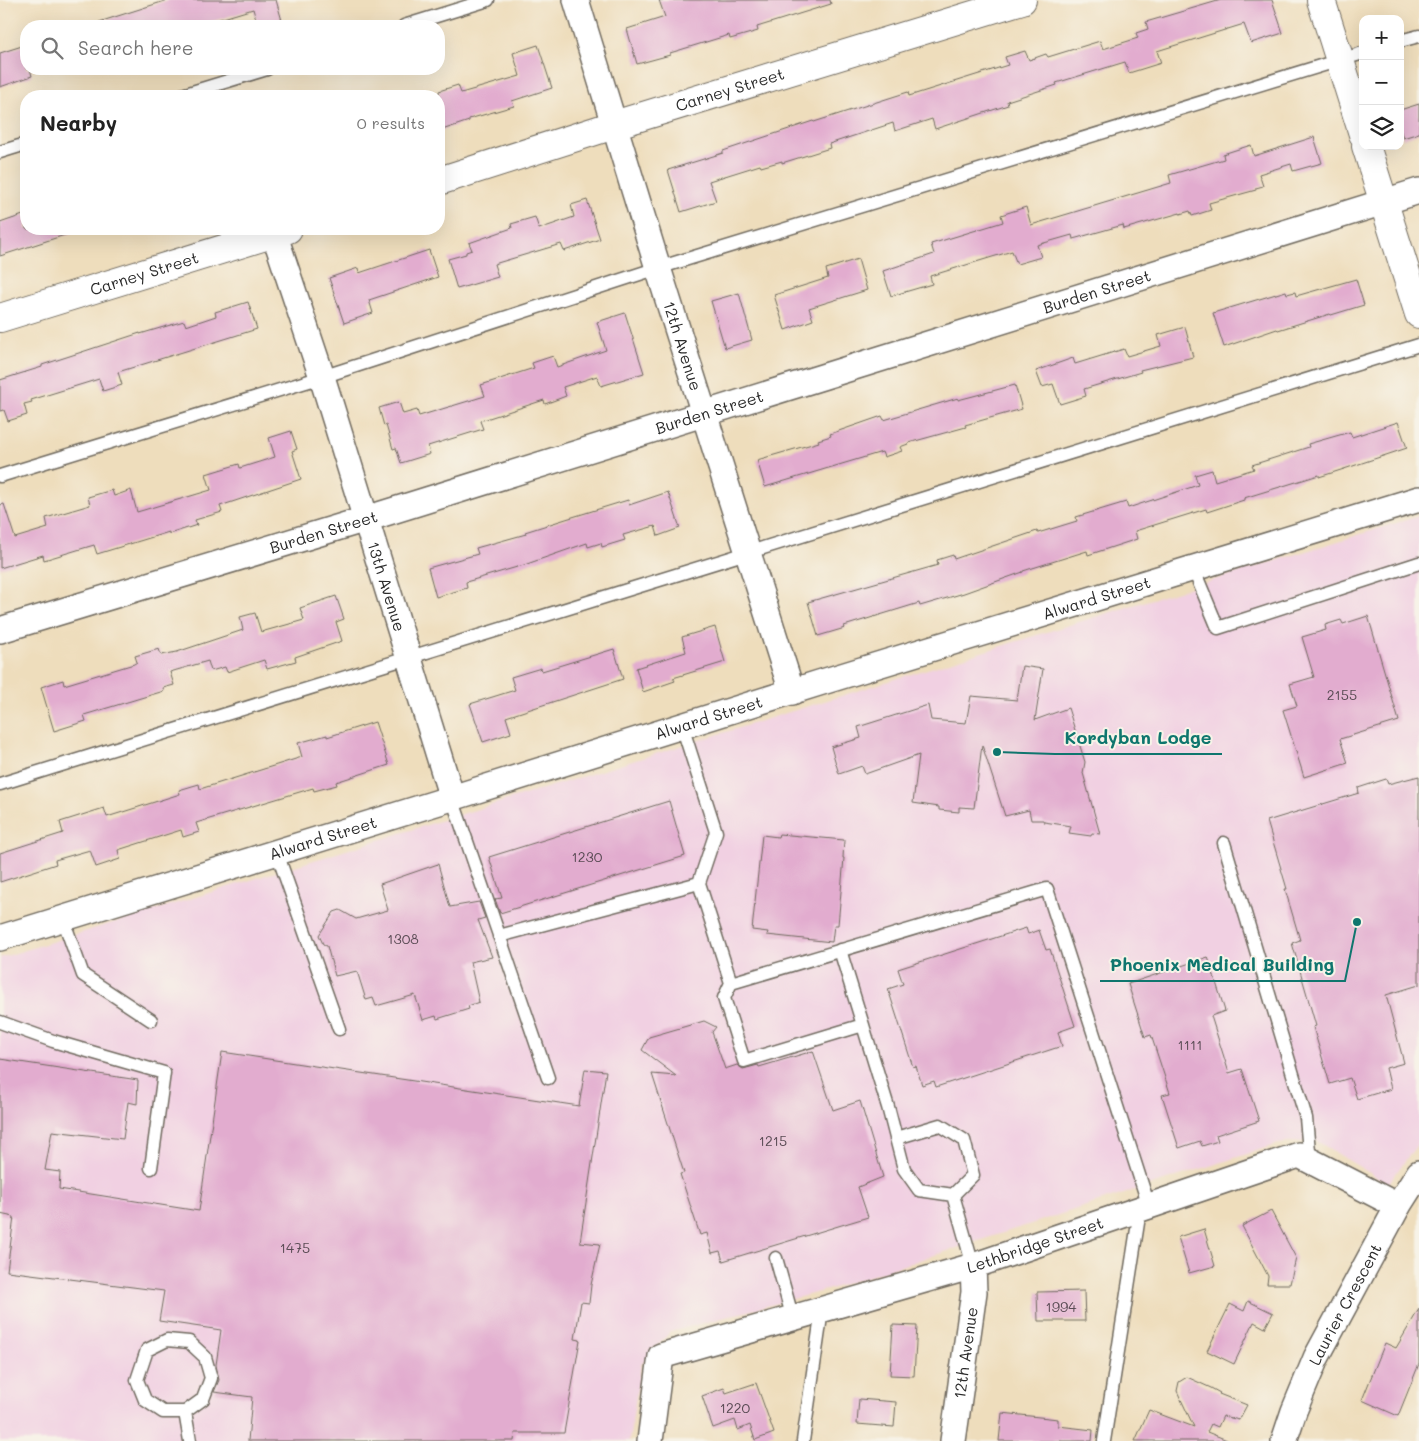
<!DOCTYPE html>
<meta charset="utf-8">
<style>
body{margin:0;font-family:Mali,sans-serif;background:#f6f6f6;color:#222}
.controls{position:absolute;right:15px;top:15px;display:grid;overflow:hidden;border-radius:10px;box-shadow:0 5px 20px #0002}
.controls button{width:45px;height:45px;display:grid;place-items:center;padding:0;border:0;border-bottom:1px solid #e0e0e0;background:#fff;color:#222;font:25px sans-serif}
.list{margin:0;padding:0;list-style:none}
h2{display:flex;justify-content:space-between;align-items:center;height:65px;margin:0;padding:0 20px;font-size:21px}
h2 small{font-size:16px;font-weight:400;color:#767676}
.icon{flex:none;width:28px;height:28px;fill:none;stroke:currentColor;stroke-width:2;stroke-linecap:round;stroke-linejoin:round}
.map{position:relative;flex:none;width:1419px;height:1441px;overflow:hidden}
.search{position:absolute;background:#fff;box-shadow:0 5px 20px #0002;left:20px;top:20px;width:425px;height:55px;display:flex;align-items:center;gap:12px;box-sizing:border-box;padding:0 18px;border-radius:20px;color:#767676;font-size:19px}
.panel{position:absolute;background:#fff;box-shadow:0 5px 20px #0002;left:20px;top:90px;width:425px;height:145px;border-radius:20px}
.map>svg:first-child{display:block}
</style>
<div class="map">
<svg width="1419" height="1441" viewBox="0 0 1419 1441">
<rect width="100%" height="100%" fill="#f7f3e8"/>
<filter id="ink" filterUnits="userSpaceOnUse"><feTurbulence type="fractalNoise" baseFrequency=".02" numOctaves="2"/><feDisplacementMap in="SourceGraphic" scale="10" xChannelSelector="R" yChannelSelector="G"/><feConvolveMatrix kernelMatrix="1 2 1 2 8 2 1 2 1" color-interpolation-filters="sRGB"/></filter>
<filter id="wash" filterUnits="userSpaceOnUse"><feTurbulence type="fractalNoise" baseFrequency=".0096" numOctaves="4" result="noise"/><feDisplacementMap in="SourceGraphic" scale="20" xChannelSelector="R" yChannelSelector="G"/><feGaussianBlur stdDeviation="1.12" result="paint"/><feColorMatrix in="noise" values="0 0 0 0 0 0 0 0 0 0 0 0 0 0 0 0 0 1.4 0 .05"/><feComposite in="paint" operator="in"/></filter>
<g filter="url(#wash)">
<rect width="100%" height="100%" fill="#eeddbc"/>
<path fill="#f1d0e2" d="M1419 516V1142L1388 1184 1315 1140 1278 1144 830 1289 670 1332 641 1365 629 1441H0V958Z"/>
<g id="blocks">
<path fill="#e2accf" d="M168 0H276L283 24 274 26H258L253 9 197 26H100L99 22Z
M659 0H830L831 4 757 27 758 31 730 39 729 35 670 53V55L637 64 627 29 665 17Z
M1221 0H1272L1283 33 1251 43 1244 24 1157 51 1161 63 1129 73 1125 62 1056 83 1057 85 1007 101 1008 105 935 129 932 119 895 131 893 123 829 144 830 148 782 163V161L761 167 760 165 709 181 716 201 681 212 668 170 723 153V151L813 121 814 122 908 92 909 96 1008 65 1005 57 1025 51 1029 60 1046 54 1048 57 1100 41 1103 49 1138 38 1136 33 1148 29 1146 22Z
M538 45 552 88 512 101 514 106 469 119V121L439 131V91L458 85 461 93 520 76 513 53Z
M22 46 26 58V69H30L32 76 0 87V53Z
M1419 104V133L1403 138 1400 129V110Z
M1314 137 1322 163 1293 171 1291 164 1259 174 1263 186 1256 188V190L1209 203 1211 210 1192 216 1190 211 1180 214V213L1124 229 1123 225 1073 239 1072 235 1037 245 1041 257 1017 264 1012 251 930 276 932 284 891 296 883 271 934 254 931 244 1003 222 1001 215 1026 207 1031 225 1171 183 1169 175 1224 159 1223 154 1251 145 1254 156Z
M587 200 600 239 564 251 561 244 494 264 498 277 457 289 448 259 466 254V252L472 250 469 243 512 228 511 224 535 217 539 229 574 217 571 205Z
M26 214V229H73L74 232 0 256V223Z
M429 250 438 277 369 300 373 313 344 323 329 278 358 268 359 273Z
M858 259 867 290 809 308 813 320 785 330 774 295 828 278 826 269Z
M1356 279 1364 305 1331 315 1330 314 1278 330 1277 329 1224 347 1213 313 1286 291 1287 294 1295 292 1296 296Z
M739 293 752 340 725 348 711 301Z
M248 302 257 329 118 372 122 385 103 391 99 379 31 400 32 402 24 404 27 415 8 421 4 410 0 411V380L42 367V365L140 333V334L184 321 186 326 216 316 215 312Z
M625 313 644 373 601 386 597 376 563 387 566 396 545 404 544 400 480 421 483 429 428 446 430 454 401 463 396 448 393 449 386 425 384 426 379 408 399 402 403 414 417 410 419 416 485 396 481 385 534 368 532 363 553 356 557 367 606 350 597 322Z
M1185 327 1193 357 1140 370 1141 372 1084 389 1086 396 1060 404 1053 384 1042 387 1036 371 1073 358 1075 364 1124 349 1127 356 1161 346 1158 335Z
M1015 385 1022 409 965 425 966 427 908 443V444L900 447 902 451 884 457 882 452 765 487 757 460 819 442 818 440 831 436 830 434 882 416 884 420 958 398V400Z
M1398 422 1407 448 1344 469 1319 477V475L1244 498V500L1207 512 1206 509 1135 531 1137 539 1088 555 1087 551 1023 571V572L964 593 920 606 919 603 844 626 845 628 818 636 808 602 938 565 937 560 953 555 954 559 1037 531 1038 533 1077 521 1076 517 1126 502 1128 508 1198 485 1195 475 1212 470 1215 481 1254 469 1252 465 1309 447 1308 444 1350 432 1352 437Z
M291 431 297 449 292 451 301 479 220 506 222 512 195 520 197 525 169 534V532L97 554 94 545 44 560 43 555 0 568V505L4 504 15 538 48 528 46 518 90 505 88 497 112 490 114 496 131 490 137 512 211 490 206 474 239 464 240 468 275 457 269 438Z
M668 492 680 528 658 536 655 526 623 535 625 540 602 547 601 543 588 547 587 543 524 565 466 582 467 588 436 597 428 568 478 554 476 548 526 534 525 532 566 519 628 500 629 505Z
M336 596 344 619 336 622 342 641 295 657 296 661 267 669 264 660 227 672 225 667 211 671 208 661 170 672 174 685 163 688 164 691 84 715 86 721 54 731 41 687 63 680 64 685 134 664 137 662 135 656 159 649 161 655 177 652 243 630 240 617 255 613 261 632 304 620 300 608Z
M1368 616 1399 721 1340 739 1348 763 1304 777 1283 710 1297 706 1290 684 1314 677 1302 637 1326 630 1325 625 1341 620 1343 624Z
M715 627 725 662 673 678 675 681 643 692 636 668 686 652 682 637Z
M614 649 623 679 506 717 511 733 483 742 470 704 515 690 511 677 541 668 542 671Z
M1022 666 1043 669 1035 720 1068 708 1085 762 1083 773 1100 834 1092 833 1091 836 1069 833 1071 826 1044 822 1043 820H1031L1029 810 1005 816 982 745 974 808 959 807V812L939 810V807L913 803 919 755 865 774 862 766 839 774 831 747 861 738 858 727 928 705 931 720 966 723 971 696 1017 700Z
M375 722 389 765 336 782 337 785 314 791 313 788 196 823 199 832 183 837 181 830 118 850 120 859 96 867 90 850 55 860 56 864 0 882V853L63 833 60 822 104 808 107 817 180 794 179 790 199 784 200 789 302 757 298 743 327 735V737Z
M1419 776V985L1386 995 1404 1063 1386 1068 1391 1089 1357 1099 1350 1078 1330 1084 1313 1027 1316 1026 1292 943 1300 940 1285 889H1287L1267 821 1359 793 1358 788 1386 779 1388 784Z
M669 801 685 856 500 913 495 899 502 898 489 857Z
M779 834 844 840 843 858H844L838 925H834L832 942 767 935 768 932 752 930 762 835 778 837Z
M438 864 450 907 479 902 485 918 478 920 492 957 470 962 479 1002 468 1006 469 1009 437 1019 436 1016 423 1020 415 995 376 1006 373 998 366 1000 357 971 335 976 327 946 323 944 319 935 334 912 340 910 356 919 388 910 380 884Z
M1026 928 1028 934 1039 930 1046 950 1050 949 1075 1026 1058 1032 1062 1046 936 1087 934 1081 922 1085 916 1066 913 1067 888 989 903 984 898 969Z
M1208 957 1225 1011 1211 1016 1229 1073 1242 1069 1259 1121 1216 1135 1218 1141 1202 1146 1200 1141 1179 1148 1162 1095 1170 1093 1151 1035 1145 1037 1128 984Z
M704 1021 716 1027 712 1032 725 1069 737 1065 743 1069 758 1065 759 1067 813 1051 833 1110 860 1101 883 1177 858 1187 868 1217 723 1261 720 1251 712 1253 707 1233 700 1235 680 1174 684 1173 652 1074 676 1076 642 1050 649 1037Z
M222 1052 579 1106 585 1069 606 1071 580 1242 600 1244 591 1285 589 1303 581 1302 575 1339 580 1340 564 1433H515L514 1441H248L252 1397 214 1392 219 1380 216 1365 221 1330 159 1321 164 1291 7 1271 14 1217 0 1214V1059L138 1080 137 1104 128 1102 123 1139 52 1131 45 1170 60 1172 59 1189 199 1211Z
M1271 1211 1296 1258 1290 1284H1267L1268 1276 1242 1226Z
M1204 1229 1215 1266 1189 1273 1178 1237Z
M1084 1291 1085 1321H1038L1037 1292Z
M1248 1301 1273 1313 1265 1328 1254 1322 1234 1364 1207 1351 1230 1304 1244 1311Z
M1419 1309V1364L1398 1416 1362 1400 1385 1343 1396 1348Z
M893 1325 917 1326 914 1376 890 1375Z
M1187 1377 1211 1388 1220 1393 1219 1394 1247 1405 1239 1420 1223 1416 1218 1427 1211 1424 1207 1432 1227 1440 1226 1441H1135L1149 1410 1194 1427 1177 1391 1179 1382Z
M756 1383 774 1433 755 1440 750 1425 738 1430 735 1420 713 1428 702 1396 724 1388 726 1393Z
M859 1399 896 1402 894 1427 857 1424Z
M1002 1413 1058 1419V1426L1093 1430 1092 1441H999Z"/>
</g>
</g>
<g filter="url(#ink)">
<use href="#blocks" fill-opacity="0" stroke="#6f695e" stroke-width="1"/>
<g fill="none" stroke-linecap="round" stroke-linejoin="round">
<g stroke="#6f695e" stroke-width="15">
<path id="service" d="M404 26 488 0
M1400 41 1419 36
M179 96 267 69
M0 152 26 144
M0 476 322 377 658 268 1363 53
M1193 568 1218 628 1419 563
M682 726 716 832 699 883 731 983 1047 889 1149 1206
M0 784 1419 345
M452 798 548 1078
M1224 843 1306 1118 1310 1162
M277 853 339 1029
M63 919 83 975 151 1020
M499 936 699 883
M840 950 888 1107 904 1169 919 1190 953 1195 973 1266
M731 983 724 998 744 1061 863 1025
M0 1022 53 1041 164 1073 151 1168
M896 1138 940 1125 964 1140 973 1175 953 1195
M776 1258 793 1319
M167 1340 189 1342 205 1357 211 1378 203 1399 185 1412H163L145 1400 137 1380 147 1350Z
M185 1412 190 1441
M803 1441 822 1310
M1104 1441 1140 1210"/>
</g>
<g stroke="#6f695e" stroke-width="28">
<g id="minor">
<path id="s1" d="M576 0 658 268 792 692"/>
<path id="s2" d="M274 233 322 377 452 798"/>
<path id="s3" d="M0 630 366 519 1419 191"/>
<path id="s4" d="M0 938 452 798 819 683 1419 499"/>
<path id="s5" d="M650 1441 661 1356 973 1266 1299 1155 1398 1206"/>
<path id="s6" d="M953 1441 974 1292 973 1266"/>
<path id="s7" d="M1284 1441 1294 1411 1316 1358 1398 1206 1419 1173"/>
</g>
</g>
<g stroke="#6f695e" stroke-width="30">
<g id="tertiary">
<path d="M1321 0 1363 134"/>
<path d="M1366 146 1419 314"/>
<path id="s8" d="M439 181 614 125 1022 0"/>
<path id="s9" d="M0 318 288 229"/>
</g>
</g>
<use href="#service" stroke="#fff" stroke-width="12"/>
<use href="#minor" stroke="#fff" stroke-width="25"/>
<use href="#tertiary" stroke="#fff" stroke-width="28"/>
</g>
</g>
<g text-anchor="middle" stroke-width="4" stroke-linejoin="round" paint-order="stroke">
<g font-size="14" fill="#594b54">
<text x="1342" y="700">2155</text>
<text x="587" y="862">1230</text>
<text x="403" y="944">1308</text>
<text x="1190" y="1050">1111</text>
<text x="773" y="1146">1215</text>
<text x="295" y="1253">1475</text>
<text x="1061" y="1312">1994</text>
<text x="735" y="1413">1220</text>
</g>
<g font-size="16" fill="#2b2b2b" stroke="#f7f3e8">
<text dy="6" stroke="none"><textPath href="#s8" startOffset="305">Carney Street</textPath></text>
<text dy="6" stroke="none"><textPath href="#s9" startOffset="151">Carney Street</textPath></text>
<text dy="6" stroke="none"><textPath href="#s3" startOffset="1148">Burden Street</textPath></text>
<text dy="6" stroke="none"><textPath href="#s1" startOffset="362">12th Avenue</textPath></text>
<text dy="6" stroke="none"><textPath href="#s3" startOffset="742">Burden Street</textPath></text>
<text dy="6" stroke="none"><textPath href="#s3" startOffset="338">Burden Street</textPath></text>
<text dy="6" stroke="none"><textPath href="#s2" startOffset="371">13th Avenue</textPath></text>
<text dy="6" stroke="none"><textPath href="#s4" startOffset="1148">Alward Street</textPath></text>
<text dy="6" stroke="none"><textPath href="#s4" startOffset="742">Alward Street</textPath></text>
<text dy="6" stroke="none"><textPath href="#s4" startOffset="338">Alward Street</textPath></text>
<text dy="6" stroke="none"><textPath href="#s5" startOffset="476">Lethbridge Street</textPath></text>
<text dy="6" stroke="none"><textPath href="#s7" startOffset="150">Laurier Crescent</textPath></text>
<text dy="6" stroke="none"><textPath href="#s6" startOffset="89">12th Avenue</textPath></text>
</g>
</g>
<path fill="none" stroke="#0f766e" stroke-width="2" d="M997 752L1055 754H1222M1357 922L1345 981H1100"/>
<g fill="#0f766e" stroke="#f7f3e8" stroke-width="2">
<circle cx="997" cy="752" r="5"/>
<circle cx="1357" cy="922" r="5"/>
</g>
<g font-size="18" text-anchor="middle" font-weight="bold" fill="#0f766e" stroke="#f7f3e8" stroke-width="4" stroke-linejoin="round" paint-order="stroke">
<text x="1138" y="744">Kordyban Lodge</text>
<text x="1222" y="971">Phoenix Medical Building</text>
</g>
</svg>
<div class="controls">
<button>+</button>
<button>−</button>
<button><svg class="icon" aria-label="layers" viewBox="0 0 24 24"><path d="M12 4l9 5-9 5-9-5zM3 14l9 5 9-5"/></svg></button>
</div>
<div class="search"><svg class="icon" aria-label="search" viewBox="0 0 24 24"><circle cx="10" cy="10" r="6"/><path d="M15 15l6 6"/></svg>Search here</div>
<section class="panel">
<h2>Nearby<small>0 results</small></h2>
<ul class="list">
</ul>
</section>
</div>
